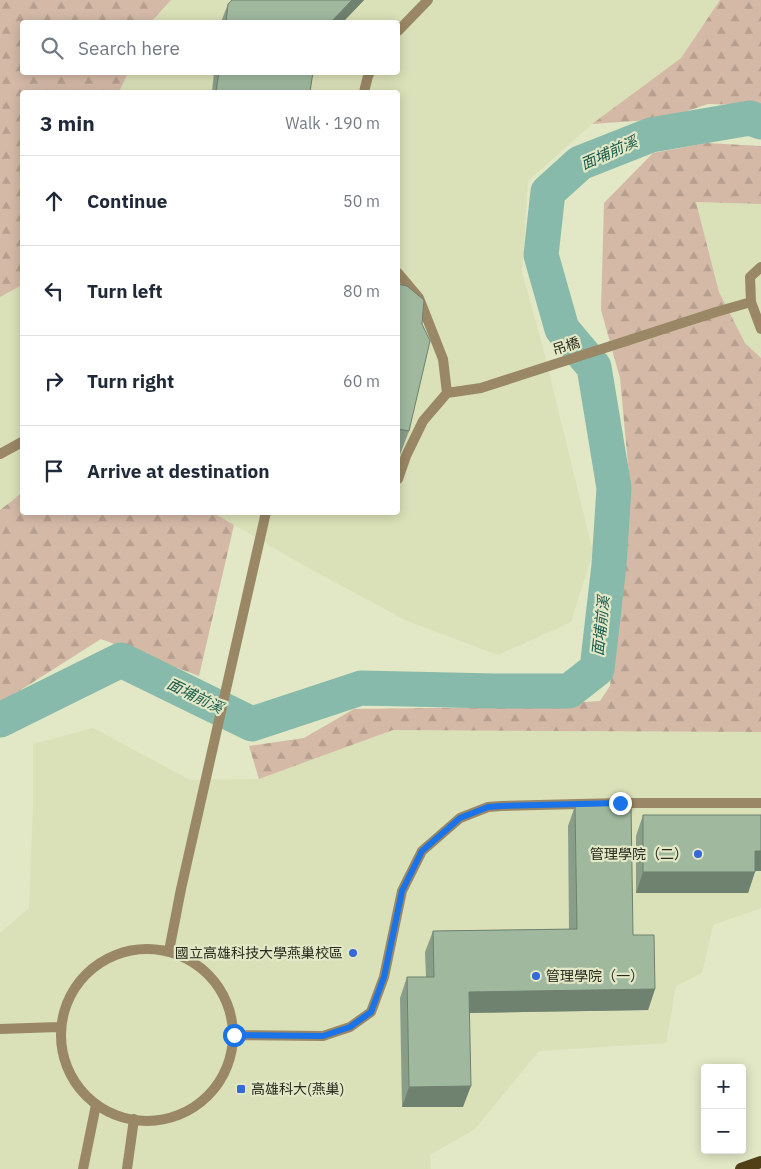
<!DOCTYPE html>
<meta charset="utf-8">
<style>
body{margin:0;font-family:"IBM Plex Sans","Noto Sans TC",sans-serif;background:#f6f6f7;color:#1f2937}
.controls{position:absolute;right:15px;bottom:15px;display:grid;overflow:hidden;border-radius:5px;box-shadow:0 2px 12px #0003}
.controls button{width:45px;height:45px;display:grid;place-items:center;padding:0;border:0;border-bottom:1px solid #e0e1e3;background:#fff;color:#1f2937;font:25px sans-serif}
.stop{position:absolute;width:15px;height:15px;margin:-11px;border:4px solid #1a73e8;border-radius:50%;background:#fff}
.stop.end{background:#1a73e8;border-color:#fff;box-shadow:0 1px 5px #0008}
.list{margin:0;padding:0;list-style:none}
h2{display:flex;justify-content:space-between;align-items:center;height:65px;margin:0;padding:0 20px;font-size:21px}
h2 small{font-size:16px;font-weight:400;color:#747a83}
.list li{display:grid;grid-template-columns:32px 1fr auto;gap:15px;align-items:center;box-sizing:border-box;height:90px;padding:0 20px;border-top:1px solid #e0e1e3}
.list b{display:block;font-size:19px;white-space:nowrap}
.list em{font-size:16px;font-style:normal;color:#747a83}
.icon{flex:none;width:28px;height:28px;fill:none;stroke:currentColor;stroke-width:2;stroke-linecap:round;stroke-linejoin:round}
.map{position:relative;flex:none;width:761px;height:1169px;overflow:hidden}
.search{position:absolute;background:#fff;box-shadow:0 2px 12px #0003;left:20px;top:20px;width:380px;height:55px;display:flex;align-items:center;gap:12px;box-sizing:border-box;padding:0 18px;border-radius:5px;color:#747a83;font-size:19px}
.panel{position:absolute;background:#fff;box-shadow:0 2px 12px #0003;left:20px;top:90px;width:380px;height:425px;border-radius:5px}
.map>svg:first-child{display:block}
</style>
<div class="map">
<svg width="761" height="1169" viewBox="0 0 761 1169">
<defs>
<pattern id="forest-firs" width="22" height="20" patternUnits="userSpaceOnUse" patternTransform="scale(1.25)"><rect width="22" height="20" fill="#d4b9a7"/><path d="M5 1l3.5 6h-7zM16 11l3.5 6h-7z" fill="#b69f8f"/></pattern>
</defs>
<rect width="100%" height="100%" fill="#e2e7c6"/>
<path fill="#dae0b7" d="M171 0H720L681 58 592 124 528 181 522 273 541 340 593 552 571 622 498 655 405 620 296 561 214 513 398 512V92H119L128 73 398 72V22H151Z
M696 202 761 204V358L745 343 719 292Z
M22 284V493L0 510V296Z
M93 728 190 780 259 779 393 730 761 732V908L713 925 702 973 676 986 666 1043 539 1051 475 1129 430 1155 431 1169H0V933L29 908 33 807V744Z"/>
<path fill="url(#forest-firs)" d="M0 0H171L151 22H22V72L128 73 119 92H22V285L0 297Z
M720 0H761V108L746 105 708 104 664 119 592 124 681 58Z
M707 143 761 146V204L696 202 719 292 745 343 761 358V732L393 730 259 779 249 746 304 738 354 709 515 707 600 701 610 686 630 486 620 378 601 310 604 203 653 153Z
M22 493V512L214 513 234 525 199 676 101 639 0 703V510Z"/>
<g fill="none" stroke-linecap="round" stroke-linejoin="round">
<path stroke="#87baaa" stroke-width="35" d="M0 720 121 660 252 724 361 688 495 691H569L597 669 609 565 614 488 594 367 562 329 541 255 548 192 580 163 651 135 750 118 761 122"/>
<path stroke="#998765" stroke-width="10" d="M761 267 750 277 751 302 761 329
M398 273 419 298 443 359 447 393
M398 479 406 456 423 421 447 393 481 388 716 312 751 302"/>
<path stroke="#998765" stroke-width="10" d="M398 31 428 0
M364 92 368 76 370 72
M0 454 22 442
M61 1035a86 86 0 1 1 172 0a86 86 0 1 1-172 0Z
M169 951 181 889 266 512
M0 1029 58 1027
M234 1035 323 1036 350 1027 371 1012 384 977 402 891 422 851 460 818 488 807 501 806 620 803H761
M83 1169 96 1105
M127 1169 134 1119"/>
<path stroke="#513f18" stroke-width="12" d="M741 1169 761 1162"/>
</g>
<path fill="#899e88" d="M232 0H364L343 22H221L228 4Z
M214 72H313L310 92H212Z
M398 284 409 431 398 460Z
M575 806 633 935 655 989 648 1010 469 1013 463 1107H402L400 998 407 977H426L425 952 433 931 569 929 568 826Z
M643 815 761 871H755L748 893H636V836Z"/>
<path fill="#6f816f" d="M352 0H364L343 22H331Z
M755 851H761V871H748Z
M643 872H755L748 893H636Z
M655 989 648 1010 462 1013 469 992Z
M471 1086 463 1107H402L409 1087Z"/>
<path fill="#9fb89e" stroke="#6f816f" d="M232 0H352L331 22H226L228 4Z
M219 72H313L310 92H216Z
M398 284 407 286 424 300 422 324 430 341 409 431 398 429Z
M631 805 633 935H654L655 989 469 992 471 1086 409 1087 407 977H434L433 931 577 929 575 806Z
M643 815H761V851H755V872H643Z"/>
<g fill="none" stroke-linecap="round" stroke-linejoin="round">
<path stroke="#1a73e8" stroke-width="6" d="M234 1035 323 1036 350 1027 371 1012 384 977 402 891 422 851 460 818 488 807 501 806 620 803"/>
</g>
<g fill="#3669d8" stroke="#e2e7c6" stroke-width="2">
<circle cx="698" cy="854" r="5"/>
<circle cx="353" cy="953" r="5"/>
<circle cx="536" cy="976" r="5"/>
<rect x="236" y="1084" width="10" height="10" rx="2.5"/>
</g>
<g text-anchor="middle" stroke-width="4.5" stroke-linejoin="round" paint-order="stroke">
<g font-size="14" fill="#292b1e" stroke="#e2e7c6">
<text transform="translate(566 346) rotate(-18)" y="5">吊橋</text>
</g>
<g font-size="14" fill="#292b1e" stroke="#e2e7c6" text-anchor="end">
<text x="688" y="859">管理學院（二）</text>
<text x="343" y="958">國立高雄科技大學燕巢校區</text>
<text x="546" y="981" text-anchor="start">管理學院（一）</text>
<text x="251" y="1094" text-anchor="start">高雄科大(燕巢)</text>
</g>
<g font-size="15" font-style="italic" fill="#1a5c4d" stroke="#e2e7c6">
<text transform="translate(609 153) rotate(-24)" y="5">面埔前溪</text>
<text transform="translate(601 626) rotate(-84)" y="5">面埔前溪</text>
<text transform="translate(195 696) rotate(26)" y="5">面埔前溪</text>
</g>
</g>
</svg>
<div class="controls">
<button>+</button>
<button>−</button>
</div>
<div class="stop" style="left:234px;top:1035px"></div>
<div class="stop end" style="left:620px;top:803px"></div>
<div class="search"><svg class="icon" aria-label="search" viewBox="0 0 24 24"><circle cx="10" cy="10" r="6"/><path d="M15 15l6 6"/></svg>Search here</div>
<section class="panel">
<h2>3 min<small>Walk · 190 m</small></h2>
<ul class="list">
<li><svg class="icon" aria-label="ahead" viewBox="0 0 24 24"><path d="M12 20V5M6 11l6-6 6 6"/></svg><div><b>Continue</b></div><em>50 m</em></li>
<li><svg class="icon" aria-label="left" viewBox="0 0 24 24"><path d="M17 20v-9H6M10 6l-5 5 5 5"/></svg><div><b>Turn left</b></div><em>80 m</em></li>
<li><svg class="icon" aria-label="right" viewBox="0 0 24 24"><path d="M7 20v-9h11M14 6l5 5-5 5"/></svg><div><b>Turn right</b></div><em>60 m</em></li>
<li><svg class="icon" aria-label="arrive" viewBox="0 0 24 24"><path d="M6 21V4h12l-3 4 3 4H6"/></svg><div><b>Arrive at destination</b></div></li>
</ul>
</section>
</div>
